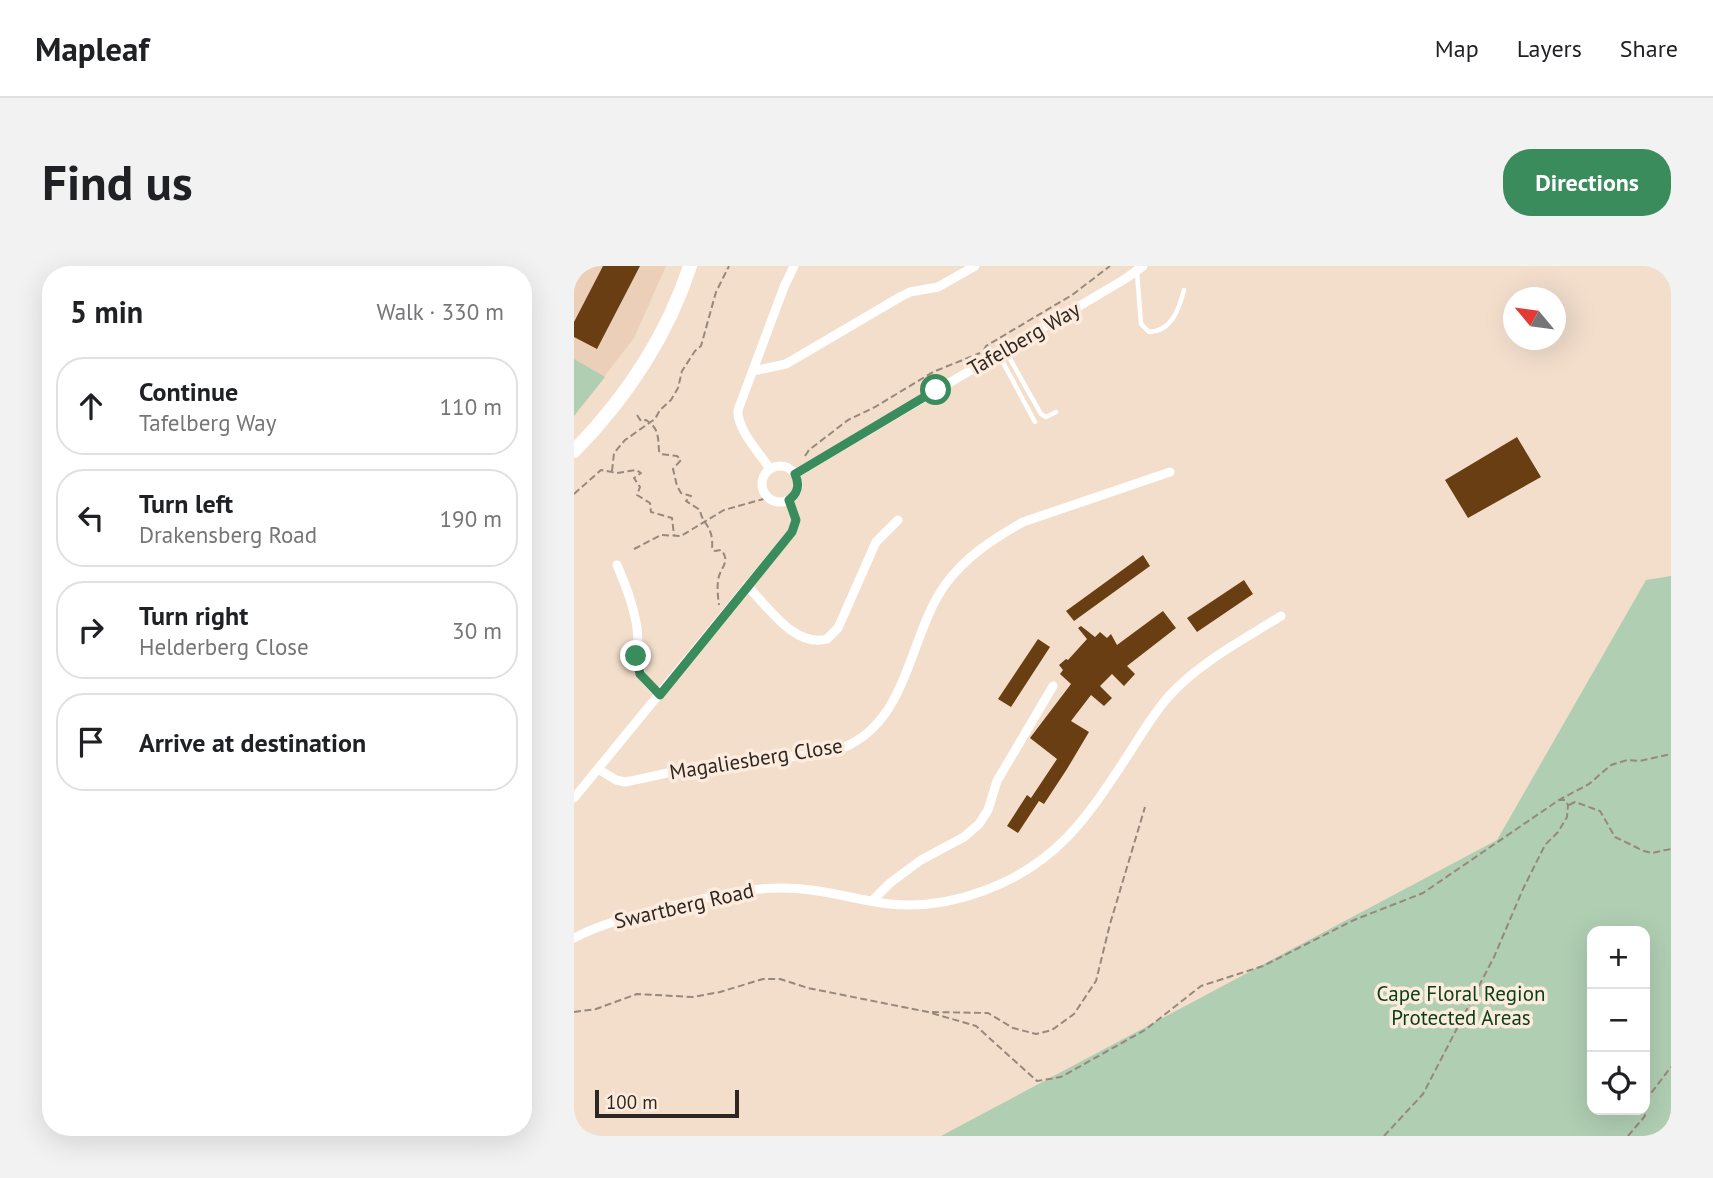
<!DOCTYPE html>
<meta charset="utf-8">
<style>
body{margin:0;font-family:"PT Sans",sans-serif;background:#f2f2f2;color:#202124}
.controls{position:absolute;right:21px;bottom:21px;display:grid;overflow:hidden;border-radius:14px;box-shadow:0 7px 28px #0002}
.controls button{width:63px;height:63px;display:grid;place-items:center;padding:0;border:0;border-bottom:2px solid #e0e0e0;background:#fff;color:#202124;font:35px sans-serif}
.compass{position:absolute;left:929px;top:21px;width:63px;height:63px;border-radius:50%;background:#fff;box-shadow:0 7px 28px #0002;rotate:299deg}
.scale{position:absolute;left:21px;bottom:18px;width:144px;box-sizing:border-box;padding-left:7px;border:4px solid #2e2620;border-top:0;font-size:19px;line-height:24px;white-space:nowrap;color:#2e2620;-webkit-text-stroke:5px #fdecde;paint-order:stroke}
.stop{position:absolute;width:21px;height:21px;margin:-16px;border:5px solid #3b8c5d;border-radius:50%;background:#fff}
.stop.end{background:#3b8c5d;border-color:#fff;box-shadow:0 2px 7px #0008}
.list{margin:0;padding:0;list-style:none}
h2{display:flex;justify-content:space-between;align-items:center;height:91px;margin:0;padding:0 28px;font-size:30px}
h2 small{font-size:23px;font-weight:400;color:#757577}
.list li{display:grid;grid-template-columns:46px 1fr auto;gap:21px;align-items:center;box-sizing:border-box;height:98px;margin:0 14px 14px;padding:0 14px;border:2px solid #e0e0e0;border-radius:28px}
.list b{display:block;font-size:26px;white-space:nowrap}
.list p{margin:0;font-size:23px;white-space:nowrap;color:#757577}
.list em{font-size:23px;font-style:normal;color:#757577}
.icon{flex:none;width:38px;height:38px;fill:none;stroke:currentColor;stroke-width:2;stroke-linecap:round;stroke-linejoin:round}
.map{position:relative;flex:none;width:1097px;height:870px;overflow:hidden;border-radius:28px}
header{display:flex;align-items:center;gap:42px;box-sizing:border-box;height:98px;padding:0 35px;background:#fff;border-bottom:2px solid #e0e0e0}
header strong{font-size:33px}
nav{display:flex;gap:38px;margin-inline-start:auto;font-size:24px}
.intro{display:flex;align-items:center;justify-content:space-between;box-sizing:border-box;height:168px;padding:0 42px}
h1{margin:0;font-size:49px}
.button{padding:18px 32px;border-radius:28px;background:#3b8c5d;color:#fff;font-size:24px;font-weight:700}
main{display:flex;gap:42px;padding:0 42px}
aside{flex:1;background:#fff;border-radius:28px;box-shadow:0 7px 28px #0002}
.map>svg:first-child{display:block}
</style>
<header>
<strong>Mapleaf</strong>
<nav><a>Map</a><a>Layers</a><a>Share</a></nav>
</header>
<div class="intro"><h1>Find us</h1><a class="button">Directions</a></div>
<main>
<aside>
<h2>5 min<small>Walk · 330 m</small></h2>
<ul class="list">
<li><svg class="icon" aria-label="ahead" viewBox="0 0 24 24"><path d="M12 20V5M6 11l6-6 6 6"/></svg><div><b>Continue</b><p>Tafelberg Way</p></div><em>110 m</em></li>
<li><svg class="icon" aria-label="left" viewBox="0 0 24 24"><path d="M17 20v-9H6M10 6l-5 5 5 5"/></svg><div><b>Turn left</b><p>Drakensberg Road</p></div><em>190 m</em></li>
<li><svg class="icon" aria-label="right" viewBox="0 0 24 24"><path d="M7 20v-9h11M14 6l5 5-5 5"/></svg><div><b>Turn right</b><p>Helderberg Close</p></div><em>30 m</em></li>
<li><svg class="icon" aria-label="arrive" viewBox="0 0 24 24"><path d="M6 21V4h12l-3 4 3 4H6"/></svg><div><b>Arrive at destination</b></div></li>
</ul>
</aside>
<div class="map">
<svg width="1097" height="870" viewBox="0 0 1097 870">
<rect width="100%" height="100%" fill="#f3decc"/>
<path fill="#ebcfb9" d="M0 0H92L60 72 0 150Z"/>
<path fill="#afceb2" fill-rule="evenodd" d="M0 93 31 111 0 150Z
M1097 310V870H367L923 574 1072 314ZM1071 665V844H1018V665Z"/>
<path fill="#693e12" d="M29 0H66L23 83 0 71V56Z
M943 171 967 211 894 252 871 214Z
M569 289 576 300 500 355 492 345Z
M670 314 679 328 623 366 613 352Z
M589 345 602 362 553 400 561 408 550 420 538 408 526 420 538 432 530 440 517 429 497 455 515 466 493 503 470 538 465 535 444 567 433 560 453 529 457 532 483 493 456 472 497 418 486 408 489 404 485 399 492 393 494 394 513 373 504 362 507 360 521 371 526 366 533 372 537 368 543 379Z
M464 373 476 381 437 441 424 433Z"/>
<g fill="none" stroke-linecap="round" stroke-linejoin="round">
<path stroke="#97887c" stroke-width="2" stroke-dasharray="7 3.5" stroke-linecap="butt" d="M410 84 412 80 498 29 536 0
M63 149 67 155 72 154C85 162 84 171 85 185L87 188 103 190 107 194 99 203 103 220 107 227 117 230 112 235 126 244C128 259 140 259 138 283L141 285 147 284C158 296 145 302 144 315 143 323 144 331 145 339
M231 190 235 184 274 154 301 141 359 106 406 87
M38 205 40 187 51 174 81 153 86 144 97 134 104 122 108 105 121 85 127 80 142 26 155 0
M0 228 27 204 43 207 62 204 67 207 60 212 66 221 63 229 76 237 77 246 98 252 100 269
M60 283 87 269 107 270 150 244 193 232
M995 539 1001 536 1026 545 1041 571 1070 585 1078 587 1097 583
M0 746 22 743 63 728 119 731 146 726 189 713H206L234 722 354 746 402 760 463 815 487 811 571 764 627 720 689 700 780 654 849 627 985 534 1015 518 1037 499 1053 494 1065 495 1097 488
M358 746 414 747 439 762 462 768 478 764 500 748 522 715 536 658 571 541
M1071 835 1097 801
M810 870 849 828 920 691 949 623 971 579 984 566 993 551 994 539 991 534H986
M1054 870 1071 850 1070 844"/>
<path stroke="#fff" stroke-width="4.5" d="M563 6 567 58 575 66C598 65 605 43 610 24
M431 84 467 148 472 151 482 146
M425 89 461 156"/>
<path stroke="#fff" stroke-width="9" d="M179 105 212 98 326 31 336 26 364 21 401 0
M188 218a18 18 0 1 1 36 0a18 18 0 1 1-36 0Z
M196 203C185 186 163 164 164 144L210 21 220 0
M221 208 551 13 569 0
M43 299C51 318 58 335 62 356 69 393 52 400 86 429
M173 320C194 340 220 382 253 373L264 362 302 276 324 254
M24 503 42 514 51 516C83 510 114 501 145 497 178 492 252 492 277 478 335 448 336 368 371 319 391 291 419 273 449 256L596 206
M0 532 218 266 222 254 215 234
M298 635 316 617 347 594 390 571 405 558 414 544 423 515 479 420
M0 672C29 657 59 650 90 642 139 630 186 617 237 624 263 627 289 635 315 638 346 641 380 636 409 625 484 598 514 550 556 486 568 467 580 447 595 430 626 396 669 374 707 350"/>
<path stroke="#fff" stroke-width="14" d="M0 185C51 133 93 70 116 0"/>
</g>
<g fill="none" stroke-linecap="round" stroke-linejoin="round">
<path stroke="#3b8c5d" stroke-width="9" d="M62 390 66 408 86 429 218 266 222 254 215 234C224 227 226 219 221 208L362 124"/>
</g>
<g text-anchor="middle" stroke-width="7" stroke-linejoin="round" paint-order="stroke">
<g font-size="21" fill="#2e2620" stroke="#fdecde">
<text transform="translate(450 73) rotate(-30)" y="7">Tafelberg Way</text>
<text transform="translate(182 493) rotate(-9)" y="7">Magaliesberg Close</text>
<text transform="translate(110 640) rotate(-13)" y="7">Swartberg Road</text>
</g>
<g font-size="21" fill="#043f16" stroke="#fdecde">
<text x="887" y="735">Cape Floral Region<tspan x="887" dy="24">Protected Areas</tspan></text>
</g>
</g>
</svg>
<div class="controls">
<button>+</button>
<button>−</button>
<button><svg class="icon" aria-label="locate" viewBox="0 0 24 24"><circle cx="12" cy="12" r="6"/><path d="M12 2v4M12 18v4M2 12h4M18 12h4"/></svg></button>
</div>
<svg class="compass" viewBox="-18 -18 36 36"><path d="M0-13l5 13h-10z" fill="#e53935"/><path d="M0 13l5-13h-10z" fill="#757577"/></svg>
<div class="scale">100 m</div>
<div class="stop" style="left:362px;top:124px"></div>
<div class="stop end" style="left:62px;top:390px"></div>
</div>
</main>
